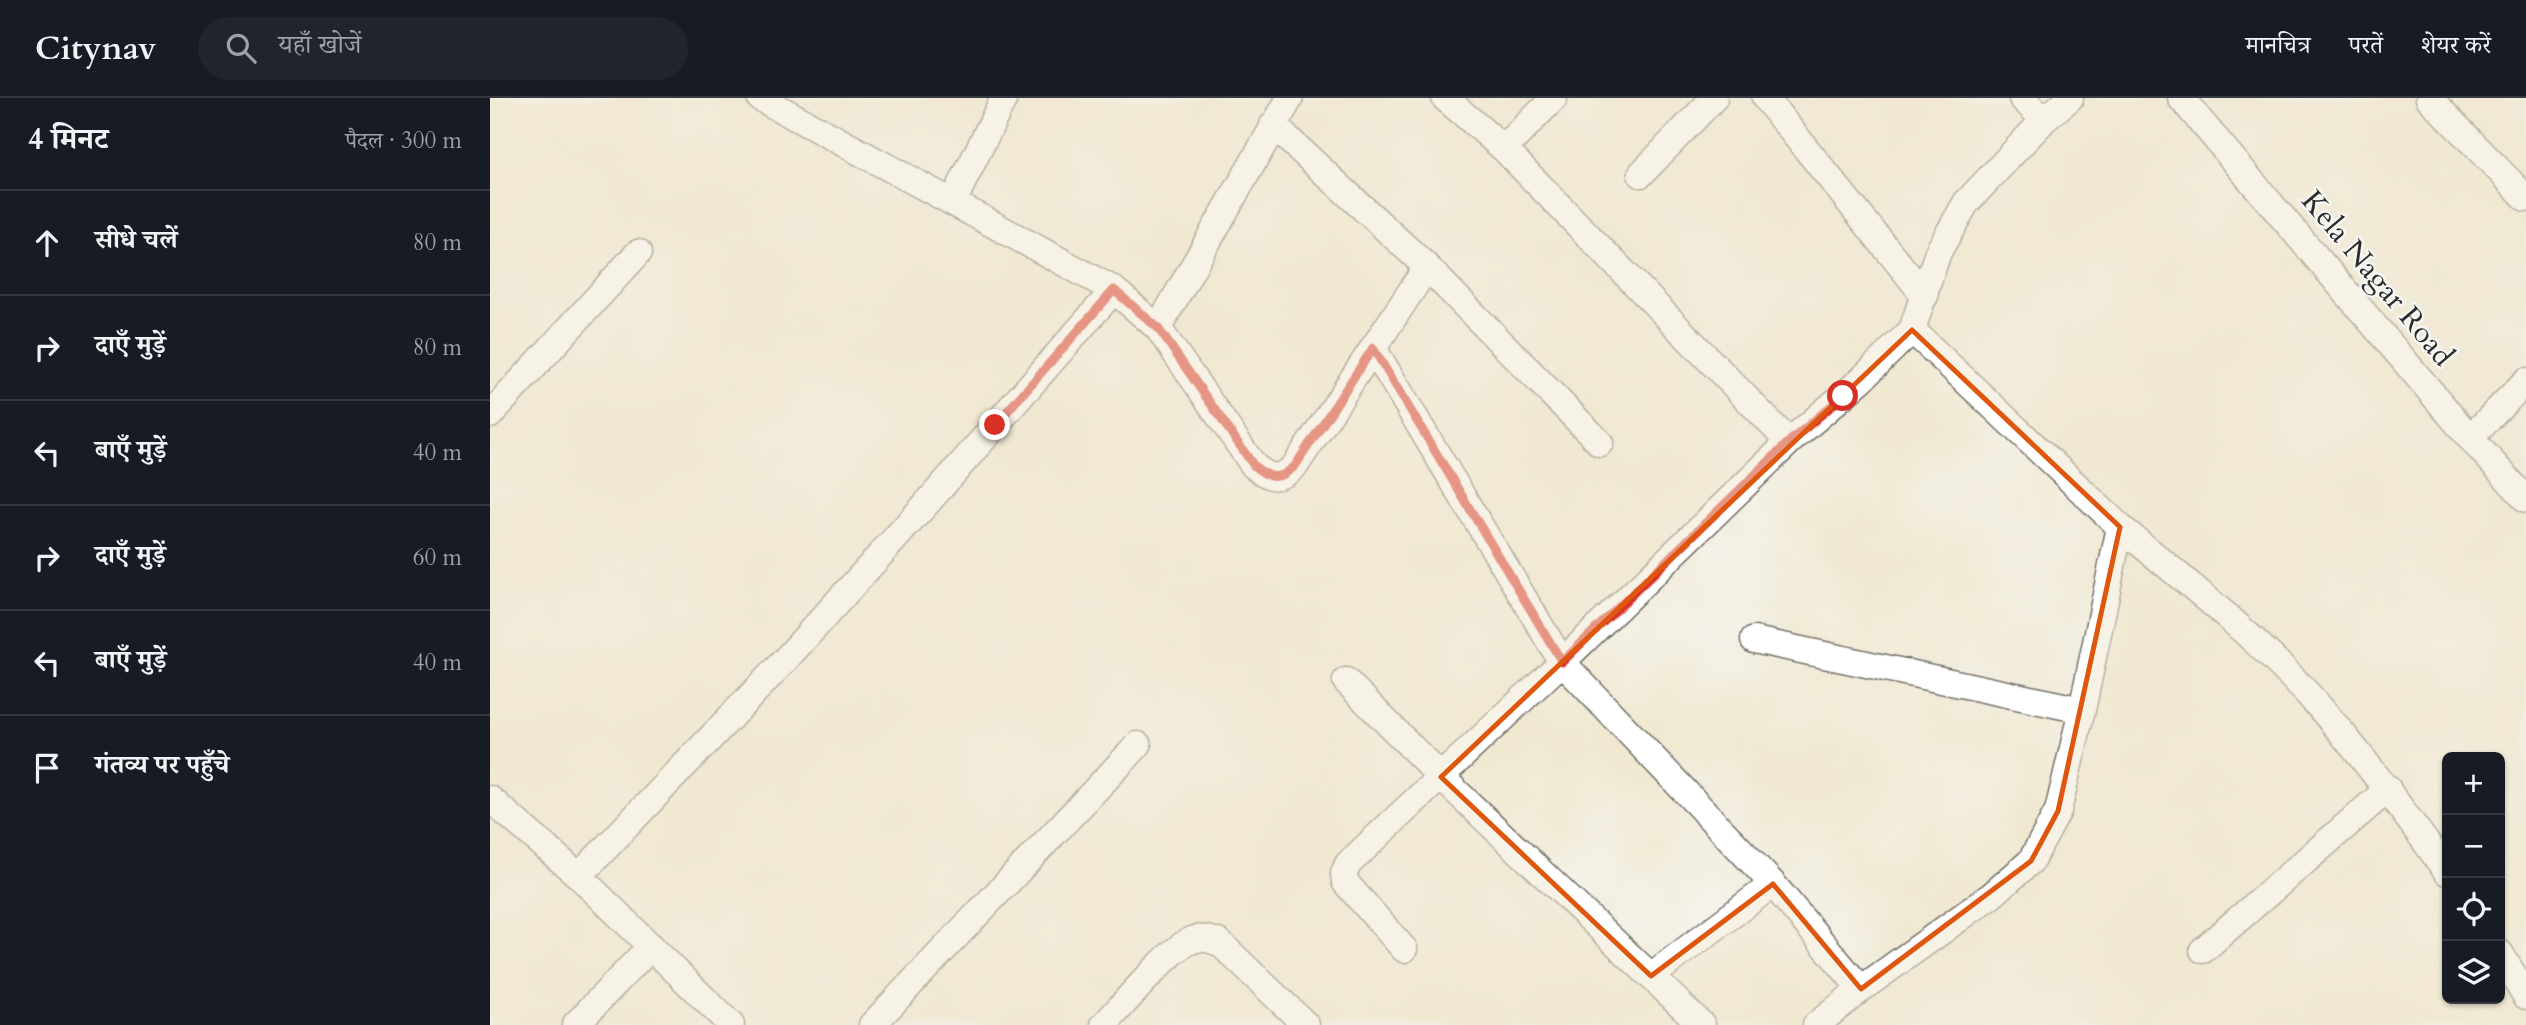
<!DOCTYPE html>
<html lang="hi">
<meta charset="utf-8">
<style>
body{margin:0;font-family:Cardo,"Noto Serif Devanagari",serif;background:#20242c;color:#f1f3f6}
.controls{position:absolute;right:21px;bottom:21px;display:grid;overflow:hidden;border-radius:10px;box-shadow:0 2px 5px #0004}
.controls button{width:63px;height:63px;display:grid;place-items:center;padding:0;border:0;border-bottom:2px solid #363941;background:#171b24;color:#f1f3f6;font:35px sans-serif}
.stop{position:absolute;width:21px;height:21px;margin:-16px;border:5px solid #d93025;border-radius:50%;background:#fff}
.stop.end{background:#d93025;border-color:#fff;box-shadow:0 2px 7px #0008}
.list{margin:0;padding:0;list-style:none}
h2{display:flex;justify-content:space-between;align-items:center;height:91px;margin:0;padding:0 28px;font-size:30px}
h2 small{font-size:23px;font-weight:400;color:#9ea1a6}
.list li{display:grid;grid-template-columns:46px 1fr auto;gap:21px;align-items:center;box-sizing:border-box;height:105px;padding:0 28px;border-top:2px solid #363941}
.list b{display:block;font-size:26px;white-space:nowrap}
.list em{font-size:23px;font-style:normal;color:#9ea1a6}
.icon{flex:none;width:38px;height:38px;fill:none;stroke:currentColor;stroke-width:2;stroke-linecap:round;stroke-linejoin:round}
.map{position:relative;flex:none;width:2036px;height:927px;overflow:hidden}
header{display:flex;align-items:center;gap:42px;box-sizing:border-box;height:98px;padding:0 35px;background:#171b24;border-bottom:2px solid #363941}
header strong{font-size:33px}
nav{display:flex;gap:38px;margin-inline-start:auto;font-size:24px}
.search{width:490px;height:63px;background:#20242c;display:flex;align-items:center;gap:18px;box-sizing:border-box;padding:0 24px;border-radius:38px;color:#9ea1a6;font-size:26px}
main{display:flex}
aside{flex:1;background:#171b24}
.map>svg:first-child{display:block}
</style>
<header>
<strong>Citynav</strong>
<div class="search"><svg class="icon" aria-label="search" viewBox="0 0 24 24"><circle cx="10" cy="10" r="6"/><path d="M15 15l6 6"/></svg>यहाँ खोजें</div>
<nav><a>मानचित्र</a><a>परतें</a><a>शेयर करें</a></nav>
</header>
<main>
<aside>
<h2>4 मिनट<small>पैदल · 300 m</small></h2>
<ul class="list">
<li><svg class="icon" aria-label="ahead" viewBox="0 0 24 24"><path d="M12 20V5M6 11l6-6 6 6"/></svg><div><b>सीधे चलें</b></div><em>80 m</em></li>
<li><svg class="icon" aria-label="right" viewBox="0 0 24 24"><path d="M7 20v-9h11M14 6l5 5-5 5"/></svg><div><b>दाएँ मुड़ें</b></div><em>80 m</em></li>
<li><svg class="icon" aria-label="left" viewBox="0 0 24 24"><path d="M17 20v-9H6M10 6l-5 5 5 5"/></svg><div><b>बाएँ मुड़ें</b></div><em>40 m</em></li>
<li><svg class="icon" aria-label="right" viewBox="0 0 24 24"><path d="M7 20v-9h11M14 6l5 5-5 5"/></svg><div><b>दाएँ मुड़ें</b></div><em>60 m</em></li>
<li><svg class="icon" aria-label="left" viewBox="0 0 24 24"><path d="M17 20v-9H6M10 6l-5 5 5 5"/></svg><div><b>बाएँ मुड़ें</b></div><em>40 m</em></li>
<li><svg class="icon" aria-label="arrive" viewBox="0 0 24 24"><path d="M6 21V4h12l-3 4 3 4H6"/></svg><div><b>गंतव्य पर पहुँचे</b></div></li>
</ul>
</aside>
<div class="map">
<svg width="2036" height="927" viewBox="0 0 2036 927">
<rect width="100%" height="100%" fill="#f6f6f2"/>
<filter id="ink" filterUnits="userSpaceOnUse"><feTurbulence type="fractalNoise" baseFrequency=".0143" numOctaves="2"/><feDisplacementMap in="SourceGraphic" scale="14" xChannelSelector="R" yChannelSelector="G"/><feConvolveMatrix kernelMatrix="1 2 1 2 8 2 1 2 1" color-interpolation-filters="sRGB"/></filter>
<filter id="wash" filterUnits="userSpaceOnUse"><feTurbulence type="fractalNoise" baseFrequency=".00686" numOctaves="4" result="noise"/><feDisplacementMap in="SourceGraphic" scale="28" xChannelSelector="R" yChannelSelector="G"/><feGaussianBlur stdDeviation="1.57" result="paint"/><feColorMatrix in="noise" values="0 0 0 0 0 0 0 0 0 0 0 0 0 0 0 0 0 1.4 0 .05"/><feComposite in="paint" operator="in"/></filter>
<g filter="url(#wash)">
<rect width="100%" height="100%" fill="#f0e8d1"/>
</g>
<g filter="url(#ink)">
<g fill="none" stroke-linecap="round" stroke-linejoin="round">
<g stroke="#706d65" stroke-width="29">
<path id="minor" d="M270 0 624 192 668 230 800 0
M955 0 1014 51
M1064 0 1014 51 1299 344
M1275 0 1435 198
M1532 0 1554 22 1580 0
M1691 0 1980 340 2036 401
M1939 0 2036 100
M1151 76 1224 0
M463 104 514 0
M937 169 1110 345
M668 230 764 368C780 381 789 383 805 368L937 169 783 27
M1422 232 1630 429
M883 250 1072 564 858 766 854 775 855 784 914 851
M0 317 148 155
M1980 340 2036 283
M1264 542 1592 612
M856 583 951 679 1212 927
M0 701 89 778 241 927
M89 778 295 562 438 404 624 192
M1713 852 1898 691
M2010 855 2036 898
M1161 878 1283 786
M1371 891 1283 786 1072 564 1299 344 1371 282 1422 232 1448 154 1476 105 1554 22
M85 927 161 848
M382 927 648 647
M614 927C633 907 676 855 698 844 709 838 719 841 730 845L816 927
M1326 927 1371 891 1502 797 1541 763 1568 713 1592 612 1630 429C1698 485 1768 540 1827 606 1874 659 1916 716 1957 774"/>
</g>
<use href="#minor" stroke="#fff" stroke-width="26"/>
</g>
</g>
<g fill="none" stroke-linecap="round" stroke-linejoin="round" filter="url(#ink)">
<path stroke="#d93025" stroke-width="9" d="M505 327 624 192 668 230 764 368C780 381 789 383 805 368L883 250 1072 564 1299 344 1353 298"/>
</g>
<path d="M0 0H2036V927H0ZM1422 232 1630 429 1568 713 1541 763 1371 891 1283 786 1161 878 951 679Z" fill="#f0e8d1" fill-opacity=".55" fill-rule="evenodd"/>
<path fill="none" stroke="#df570e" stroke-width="5" stroke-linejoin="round" d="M1422 232 1630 429 1568 713 1541 763 1371 891 1283 786 1161 878 951 679Z"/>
<g text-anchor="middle" stroke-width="5" stroke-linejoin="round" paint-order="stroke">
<g font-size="30" fill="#2b2b2b" stroke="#f6f6f2">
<text transform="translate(1888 180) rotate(50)" y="10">Kela Nagar Road</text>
</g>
</g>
</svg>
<div class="controls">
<button>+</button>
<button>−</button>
<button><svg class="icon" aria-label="locate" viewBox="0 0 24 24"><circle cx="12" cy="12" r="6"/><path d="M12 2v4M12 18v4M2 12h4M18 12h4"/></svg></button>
<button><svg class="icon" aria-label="layers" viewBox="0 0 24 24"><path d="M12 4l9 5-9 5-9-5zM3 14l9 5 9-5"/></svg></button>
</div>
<div class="stop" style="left:1353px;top:298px"></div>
<div class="stop end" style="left:505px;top:327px"></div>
</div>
</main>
